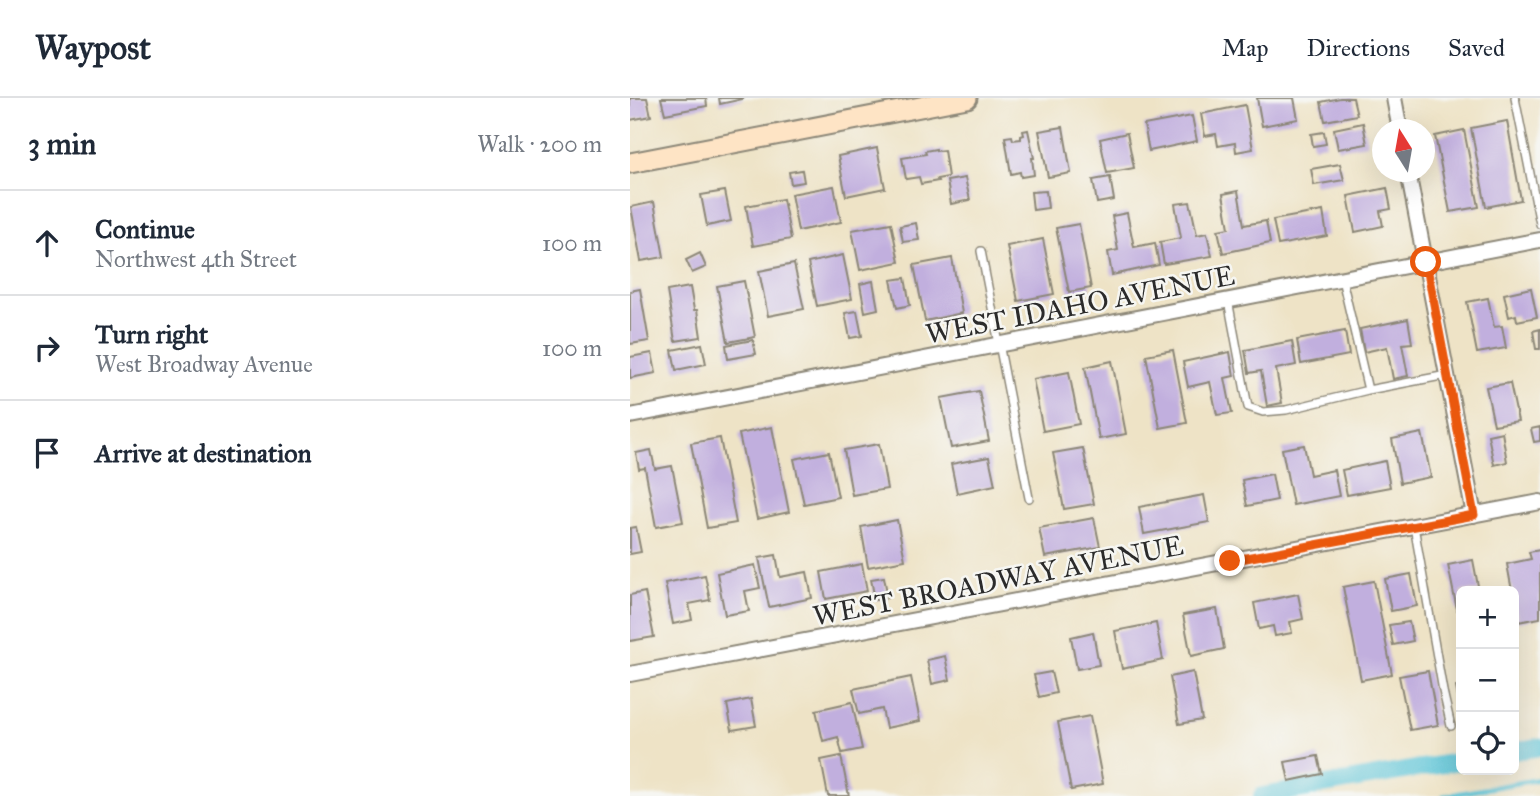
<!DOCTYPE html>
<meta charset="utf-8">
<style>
body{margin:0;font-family:"IM FELL Great Primer",serif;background:#f2f2f3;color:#1f2937}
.controls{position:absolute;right:21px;bottom:21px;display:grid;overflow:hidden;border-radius:10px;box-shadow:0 7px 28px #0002}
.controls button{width:63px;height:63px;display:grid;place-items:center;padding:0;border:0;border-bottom:2px solid #e0e1e3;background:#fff;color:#1f2937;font:35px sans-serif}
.compass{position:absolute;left:742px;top:21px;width:63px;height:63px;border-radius:50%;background:#fff;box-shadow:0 7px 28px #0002;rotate:349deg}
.stop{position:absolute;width:21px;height:21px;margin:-16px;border:5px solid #ea580c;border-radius:50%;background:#fff}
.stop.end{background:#ea580c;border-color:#fff;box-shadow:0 2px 7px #0008}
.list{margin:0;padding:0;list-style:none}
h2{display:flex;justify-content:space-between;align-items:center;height:91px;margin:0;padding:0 28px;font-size:30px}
h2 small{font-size:23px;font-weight:400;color:#747a83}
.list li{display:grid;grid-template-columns:46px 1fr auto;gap:21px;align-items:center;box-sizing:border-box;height:105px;padding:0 28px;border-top:2px solid #e0e1e3}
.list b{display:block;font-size:26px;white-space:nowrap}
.list p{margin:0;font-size:23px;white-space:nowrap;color:#747a83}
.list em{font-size:23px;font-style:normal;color:#747a83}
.icon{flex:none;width:38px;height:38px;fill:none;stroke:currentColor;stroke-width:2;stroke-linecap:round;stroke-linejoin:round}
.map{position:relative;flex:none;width:910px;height:698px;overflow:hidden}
header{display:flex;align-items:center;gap:42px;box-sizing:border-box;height:98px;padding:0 35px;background:#fff;border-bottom:2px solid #e0e1e3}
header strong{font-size:33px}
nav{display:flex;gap:38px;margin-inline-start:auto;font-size:24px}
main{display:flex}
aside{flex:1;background:#fff}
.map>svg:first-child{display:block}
</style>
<header>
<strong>Waypost</strong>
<nav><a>Map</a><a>Directions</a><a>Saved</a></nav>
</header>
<main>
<aside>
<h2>3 min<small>Walk · 200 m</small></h2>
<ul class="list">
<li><svg class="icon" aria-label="ahead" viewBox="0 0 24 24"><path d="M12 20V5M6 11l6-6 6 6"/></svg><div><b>Continue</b><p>Northwest 4th Street</p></div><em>100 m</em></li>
<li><svg class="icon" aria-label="right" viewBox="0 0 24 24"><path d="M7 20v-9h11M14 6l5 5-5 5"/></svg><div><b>Turn right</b><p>West Broadway Avenue</p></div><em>100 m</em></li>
<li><svg class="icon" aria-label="arrive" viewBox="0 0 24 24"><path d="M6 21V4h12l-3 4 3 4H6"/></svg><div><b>Arrive at destination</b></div></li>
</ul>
</aside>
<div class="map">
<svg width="910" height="698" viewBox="0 0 910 698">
<rect width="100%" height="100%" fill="#f6f6f2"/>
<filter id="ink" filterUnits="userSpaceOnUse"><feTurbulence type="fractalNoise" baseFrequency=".0143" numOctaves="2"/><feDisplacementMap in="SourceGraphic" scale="14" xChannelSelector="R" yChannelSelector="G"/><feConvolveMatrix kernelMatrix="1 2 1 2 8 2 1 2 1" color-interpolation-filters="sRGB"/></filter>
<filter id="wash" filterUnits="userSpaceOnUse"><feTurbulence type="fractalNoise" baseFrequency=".00686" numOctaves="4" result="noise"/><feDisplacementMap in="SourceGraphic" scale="28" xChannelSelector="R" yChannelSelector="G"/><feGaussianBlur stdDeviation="1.57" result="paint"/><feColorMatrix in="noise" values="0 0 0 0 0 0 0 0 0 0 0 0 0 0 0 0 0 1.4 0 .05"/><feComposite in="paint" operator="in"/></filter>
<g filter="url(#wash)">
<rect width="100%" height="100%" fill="#eee3c6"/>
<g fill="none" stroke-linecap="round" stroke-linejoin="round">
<path stroke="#5bc4d7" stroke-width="5" d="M814 698 910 681"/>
<path stroke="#5bc4d7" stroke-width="18" d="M884 653 910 649
M632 698 831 663"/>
</g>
<g id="blocks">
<path fill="#c1afde" d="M0 0H17L21 18 0 22Z
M31 0H76L77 8 35 16Z
M89 0H113V1L90 6Z
M627 0H664L668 21 632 28Z
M710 0H723L727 17 695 23 691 4Z
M615 7 623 51 606 54 605 45 588 48 586 36 575 38 571 16Z
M562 18 567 43 519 53 514 27Z
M877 23 891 102 856 109 841 30Z
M733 25 737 46 708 51 704 31Z
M433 29 441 75 418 79 409 33Z
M398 32 404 60H402L404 77 391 79 390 74 381 76 375 39 382 38 383 42 391 41V38L394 37 393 33Z
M834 32 849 109 820 114 805 38Z
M694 34 696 46 683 48 681 36Z
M497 35 504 70 477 75 470 41Z
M247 50 255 90 216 98 208 58Z
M306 51V53L314 52 318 79 307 81 308 83 291 86 289 79 276 81 272 60 296 56 295 53Z
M710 66 714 82 684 87 681 71Z
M172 72 174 84 161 86 159 74Z
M480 79 484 102 467 105 463 82Z
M335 80 340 102 321 106 317 83Z
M204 88 211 124 168 133 161 96Z
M757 90 761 111 750 113 753 128 725 134 718 98Z
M95 93 101 123 77 128 71 97Z
M416 93 418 110 403 112 401 94Z
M608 93 614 127 636 123 640 145 593 155 588 132 599 130 593 96Z
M153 101 161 141 123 148 116 108Z
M24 104 34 159 11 163 1 109Z
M560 104 567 137 577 135 582 158 534 166 530 144 551 140 545 106Z
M693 113 697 138 648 147 643 122Z
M497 115 504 149 525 145 529 167 482 177 478 154 488 152 482 118Z
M261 125 269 164 230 172 222 132Z
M286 125 289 142 273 144 270 128Z
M449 126 461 190 439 194 426 130Z
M413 141 424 196 388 203 377 148Z
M70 155 76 169 62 175 56 162Z
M213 157 222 201 187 208 178 165Z
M322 160 332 215 295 223 284 167Z
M164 166 174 211 138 218 129 173Z
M275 180 280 207 267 210 261 182Z
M114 183 125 239 98 244 87 188Z
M243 183 248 211 235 214 230 186Z
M60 189 64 212H67L71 239 45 243 37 193Z
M901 190 907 219 887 223 886 217 879 219 874 196Z
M10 191 19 243 0 246V193Z
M858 200 864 229 872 228 876 250 847 255 837 204Z
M227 213 232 238 220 240 215 215Z
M778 221 782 245 772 246 778 278 763 281 757 249 734 254 730 231Z
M910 231V251H906L903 233Z
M715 233 719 257 671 266 667 242Z
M123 242 126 256 98 261 96 247Z
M662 243 666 267 646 271 652 305 637 308 631 273 619 275 615 252Z
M72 246 76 266 46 272 42 252Z
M543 252 557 325 530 330 516 257Z
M600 254 604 278 595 280 602 315 587 317 580 284 558 289 553 264Z
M22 255 26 275 0 280V259Z
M482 263 496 336 469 341 455 269Z
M439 274 449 326 413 333 403 281Z
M880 285 888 323 864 327 856 289Z
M349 293 359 343 321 350 311 300Z
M142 329 159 414 127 421 109 336Z
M910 329V343L904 344 901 331Z
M872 334 877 364 864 367 858 337Z
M792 335 801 379 770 385 762 341Z
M90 340 106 425 77 430 61 345Z
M249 346 257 391 222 397 214 352Z
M674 347 680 377 704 372 709 398 663 407 652 351Z
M453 350 464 406 434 411 423 355Z
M21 352 25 371 42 368 53 424 26 429 15 370 9 371 6 355Z
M199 354 208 399 174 406 164 361Z
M359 359 365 387 327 395 321 366Z
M755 363 760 389 717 397 712 372Z
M642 376 647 402 617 408 612 382Z
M574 397 579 424 514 436 509 409Z
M464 420 470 449 415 459 409 430Z
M267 422 275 462 238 469 231 429Z
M6 429 11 454 0 456V430Z
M910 452V520L888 524 884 504V493H882L877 466 901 461 899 454Z
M146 457 150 479 177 474 182 500 139 509 129 460Z
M843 462 849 493H831V512H827L818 467Z
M232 466 237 493 196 501 191 474Z
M125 467 130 490 115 493 119 513 95 517 87 475Z
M781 476 787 508 761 513 755 481Z
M75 477 80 502 59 506 62 522 43 526 35 485Z
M254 479 258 500 245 502 241 481Z
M744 483 762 576 731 582 713 489Z
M15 494 24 539 0 543V497Z
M668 496 673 521 660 524 662 535 645 538 643 528 629 531 624 505Z
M587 511 594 551 561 558 553 517Z
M779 524 783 543 763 547 759 527Z
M526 525 533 562 492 571 485 533Z
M463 534 469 567 447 571 441 539Z
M315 558 320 582 302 586 297 562Z
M798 573 808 627 780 632 769 578Z
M421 574 426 595 409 599 404 577Z
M563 574 572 622 549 626 540 579Z
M281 579 290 623 256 630 252 611 229 616 223 591Z
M831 588V609L830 610 826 589Z
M121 601 126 628 102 632 97 606Z
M222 604 232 651 212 655 208 639 193 643 186 612Z
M460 618 473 686 441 692 428 624Z
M211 658 219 698H198L191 662Z
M688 658 692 676 659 683 655 664Z"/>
</g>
</g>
<g filter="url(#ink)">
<use href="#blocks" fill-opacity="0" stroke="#8c8778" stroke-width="2"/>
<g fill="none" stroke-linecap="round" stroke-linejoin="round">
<g stroke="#8c8778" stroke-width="10">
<path id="lane" d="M885 0 910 126
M351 153 399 400
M598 202 618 309 633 314 656 312 738 292 712 181
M738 292 817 277
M784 428 813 593 821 628"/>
</g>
<g stroke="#8c8778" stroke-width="18">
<path id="street" d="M764 0 770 32
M778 74 844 417
M0 318 910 142
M0 576 910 404"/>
</g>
<g stroke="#8c8778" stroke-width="23">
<path id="secondary" d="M0 65 337 0"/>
</g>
<use href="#lane" stroke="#fff" stroke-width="7"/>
<use href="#street" stroke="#fff" stroke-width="14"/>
<use href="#secondary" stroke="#fee4c5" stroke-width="19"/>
</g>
</g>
<g fill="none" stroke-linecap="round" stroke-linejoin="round" filter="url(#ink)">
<path stroke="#ea580c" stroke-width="9" d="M600 463 844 417 796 164"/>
</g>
<g text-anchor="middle" stroke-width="5" stroke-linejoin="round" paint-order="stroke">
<g font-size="28" fill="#2b2b2b" stroke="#f6f6f2">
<text transform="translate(450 206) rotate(-11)" y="10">WEST IDAHO AVENUE</text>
<text transform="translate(368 482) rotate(-11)" y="10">WEST BROADWAY AVENUE</text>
</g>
</g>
</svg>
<div class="controls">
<button>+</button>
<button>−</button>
<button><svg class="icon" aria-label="locate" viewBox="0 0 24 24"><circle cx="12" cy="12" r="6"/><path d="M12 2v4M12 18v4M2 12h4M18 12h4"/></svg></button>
</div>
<svg class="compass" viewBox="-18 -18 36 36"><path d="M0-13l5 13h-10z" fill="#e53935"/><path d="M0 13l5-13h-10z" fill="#747a83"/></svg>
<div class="stop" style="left:796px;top:164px"></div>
<div class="stop end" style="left:600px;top:463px"></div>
</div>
</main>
